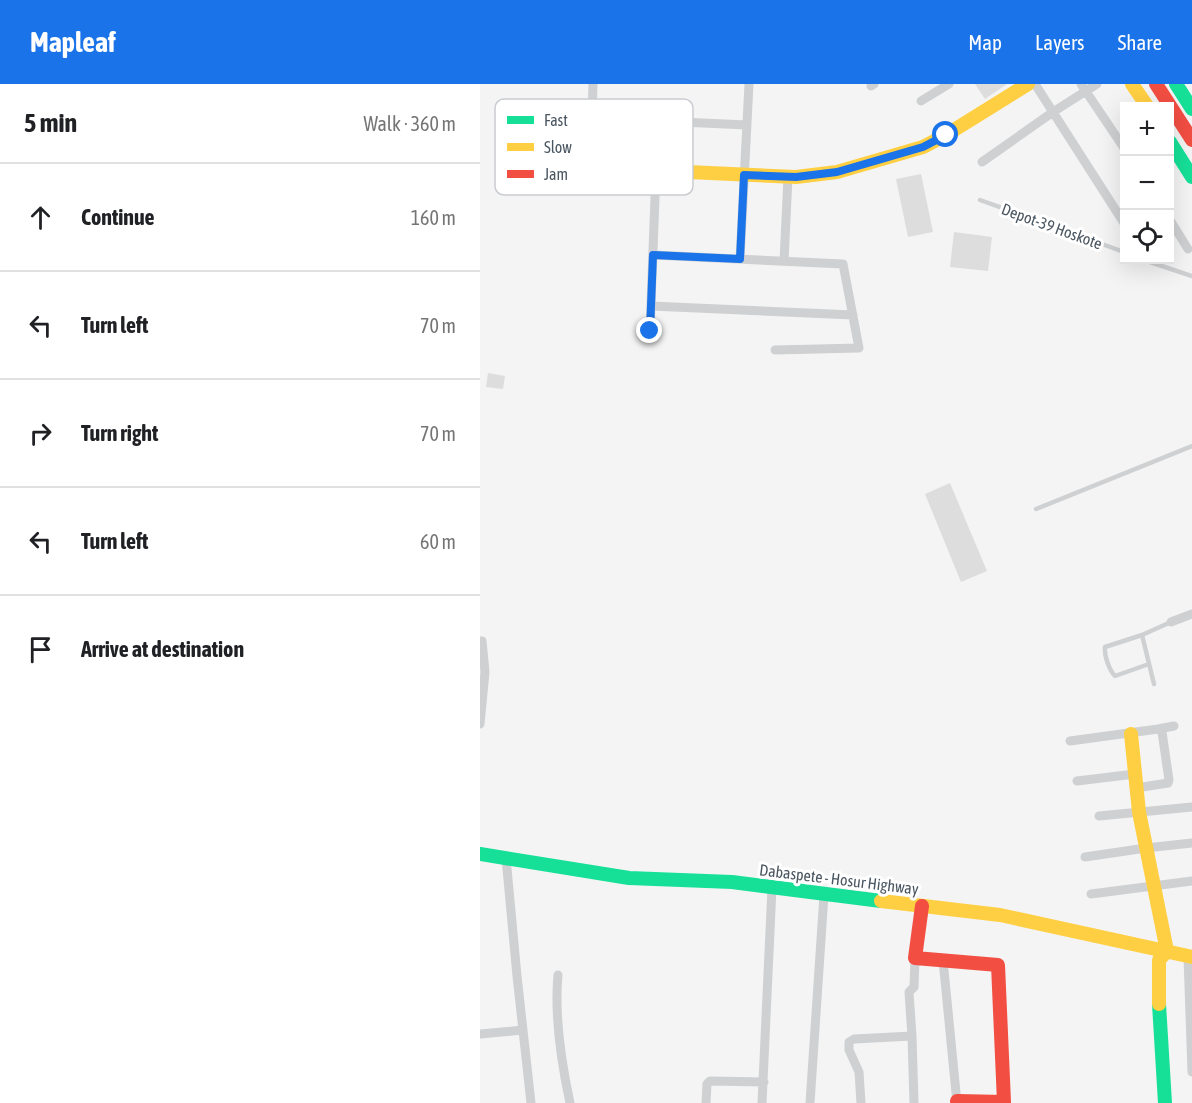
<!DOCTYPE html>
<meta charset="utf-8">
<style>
body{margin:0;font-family:"Asap Condensed",sans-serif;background:#f6f6f6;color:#202124}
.controls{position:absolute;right:18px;top:18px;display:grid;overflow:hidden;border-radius:0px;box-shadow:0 6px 24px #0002}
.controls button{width:54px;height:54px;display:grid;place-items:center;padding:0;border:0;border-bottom:2px solid #e0e0e0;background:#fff;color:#202124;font:30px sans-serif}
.stop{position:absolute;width:18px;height:18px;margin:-14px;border:4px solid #1a73e8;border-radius:50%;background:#fff}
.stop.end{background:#1a73e8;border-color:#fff;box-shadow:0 2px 6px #0008}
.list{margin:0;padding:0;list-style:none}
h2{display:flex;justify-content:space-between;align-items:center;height:78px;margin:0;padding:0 24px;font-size:26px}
h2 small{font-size:20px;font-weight:400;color:#757577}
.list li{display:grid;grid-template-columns:39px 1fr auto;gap:18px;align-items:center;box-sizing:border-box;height:108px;padding:0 24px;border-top:2px solid #e0e0e0}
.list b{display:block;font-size:22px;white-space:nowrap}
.list em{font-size:20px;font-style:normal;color:#757577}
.icon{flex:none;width:33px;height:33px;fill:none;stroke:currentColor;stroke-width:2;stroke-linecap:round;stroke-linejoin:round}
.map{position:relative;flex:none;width:712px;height:1019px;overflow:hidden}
header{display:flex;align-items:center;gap:36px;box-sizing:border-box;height:84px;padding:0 30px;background:#1a73e8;color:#fff}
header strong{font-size:28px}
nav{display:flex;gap:33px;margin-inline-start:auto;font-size:21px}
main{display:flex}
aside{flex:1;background:#fff}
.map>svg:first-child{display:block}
</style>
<header>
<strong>Mapleaf</strong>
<nav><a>Map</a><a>Layers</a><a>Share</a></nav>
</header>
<main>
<aside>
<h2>5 min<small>Walk · 360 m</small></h2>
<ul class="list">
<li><svg class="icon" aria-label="ahead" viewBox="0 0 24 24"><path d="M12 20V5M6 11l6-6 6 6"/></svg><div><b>Continue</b></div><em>160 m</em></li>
<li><svg class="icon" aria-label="left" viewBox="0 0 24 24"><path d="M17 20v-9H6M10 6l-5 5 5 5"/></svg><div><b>Turn left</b></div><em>70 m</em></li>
<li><svg class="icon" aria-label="right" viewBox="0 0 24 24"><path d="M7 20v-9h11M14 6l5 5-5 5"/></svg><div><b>Turn right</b></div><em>70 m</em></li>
<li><svg class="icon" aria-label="left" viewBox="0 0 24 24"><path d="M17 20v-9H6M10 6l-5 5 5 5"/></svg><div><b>Turn left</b></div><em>60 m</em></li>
<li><svg class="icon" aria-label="arrive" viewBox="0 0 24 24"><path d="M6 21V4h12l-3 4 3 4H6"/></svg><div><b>Arrive at destination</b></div></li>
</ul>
</aside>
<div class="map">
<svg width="712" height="1019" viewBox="0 0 712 1019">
<rect width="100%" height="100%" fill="#f4f4f4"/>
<path fill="#ddddde" d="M495 0H527L505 15Z
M441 90 453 148 428 153 416 95Z
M474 148 512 153 508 187 470 183Z
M8 289 25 292 23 305 6 303Z
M470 399 507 487 481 498 445 410Z"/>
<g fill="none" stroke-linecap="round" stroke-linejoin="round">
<path stroke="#ced0d2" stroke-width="4.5" d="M500 116 644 168
M664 176 712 192
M556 425 712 362
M662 551 674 600
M669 580 635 592C629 586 624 571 625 563L662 551 691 538"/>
<path stroke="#ced0d2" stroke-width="9" d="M113 0 112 34 267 41
M555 0 644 139
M601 0 644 64
M391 2 394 0
M441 17 469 0
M502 78 573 28 617 0
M690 136 708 165
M173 171 363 180 379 264 295 266
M260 175 269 0
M304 177 308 93
M171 222 373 231
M170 247 176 87
M691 538 712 530
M0 557H2L5 588 0 640
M678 645 694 642
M590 657 678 645 682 648 689 696 688 699 656 704
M597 697 655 690
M619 732 712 723
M605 773 666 764 712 759
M26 774 37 892 51 1019
M611 810 712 797
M708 873 712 988
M463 876 477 1019
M78 891C74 933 81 977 90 1019
M0 950 43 946
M432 952 434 1019
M226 1019 227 1000 230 997 284 998
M282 1019 292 804
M330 1019 344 811
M381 1019 379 988 369 966V958L374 955 432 952 429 908 434 903 435 874"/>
<path stroke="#16e098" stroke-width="14" d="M696 0 712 25
M690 58 712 93
M0 770 149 794 252 798 401 817
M679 920 685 1019"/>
<path stroke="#ffcf43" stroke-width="14" d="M652 0 667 22
M143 85 316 93 357 88 443 63 466 51 548 0
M651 650 659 728 687 867 679 876V920
M401 817 520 831 712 873"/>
<path stroke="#f24e42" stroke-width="14" d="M676 0 712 56
M442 822 435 874 518 881 524 1018 477 1017"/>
</g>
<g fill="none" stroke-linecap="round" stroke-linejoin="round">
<path stroke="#1a73e8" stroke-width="8" d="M170 247 173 171 260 175 264 91 316 93 357 88 443 63 466 51"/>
</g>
<g text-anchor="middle" stroke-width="6" stroke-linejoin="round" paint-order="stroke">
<g font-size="16" fill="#4a5661" stroke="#fff">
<text transform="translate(572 142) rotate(20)" y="6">Depot-39 Hoskote</text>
<text transform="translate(359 795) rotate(7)" y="6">Dabaspete - Hosur Highway</text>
</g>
</g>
<rect x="15" y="15" width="198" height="96" rx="9" fill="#fff" stroke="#c9ccd0" stroke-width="1.5"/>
<rect x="27" y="32" width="27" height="8" fill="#16e098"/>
<rect x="27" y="59" width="27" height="8" fill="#ffcf43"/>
<rect x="27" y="86" width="27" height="8" fill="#f24e42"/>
<g font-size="16" fill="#4a5661">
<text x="64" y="42">Fast</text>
<text x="64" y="69">Slow</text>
<text x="64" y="96">Jam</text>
</g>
</svg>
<div class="controls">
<button>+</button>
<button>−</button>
<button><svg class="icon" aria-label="locate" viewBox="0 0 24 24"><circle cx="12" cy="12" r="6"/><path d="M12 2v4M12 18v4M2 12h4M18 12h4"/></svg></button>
</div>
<div class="stop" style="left:466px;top:51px"></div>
<div class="stop end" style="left:170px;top:247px"></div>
</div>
</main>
